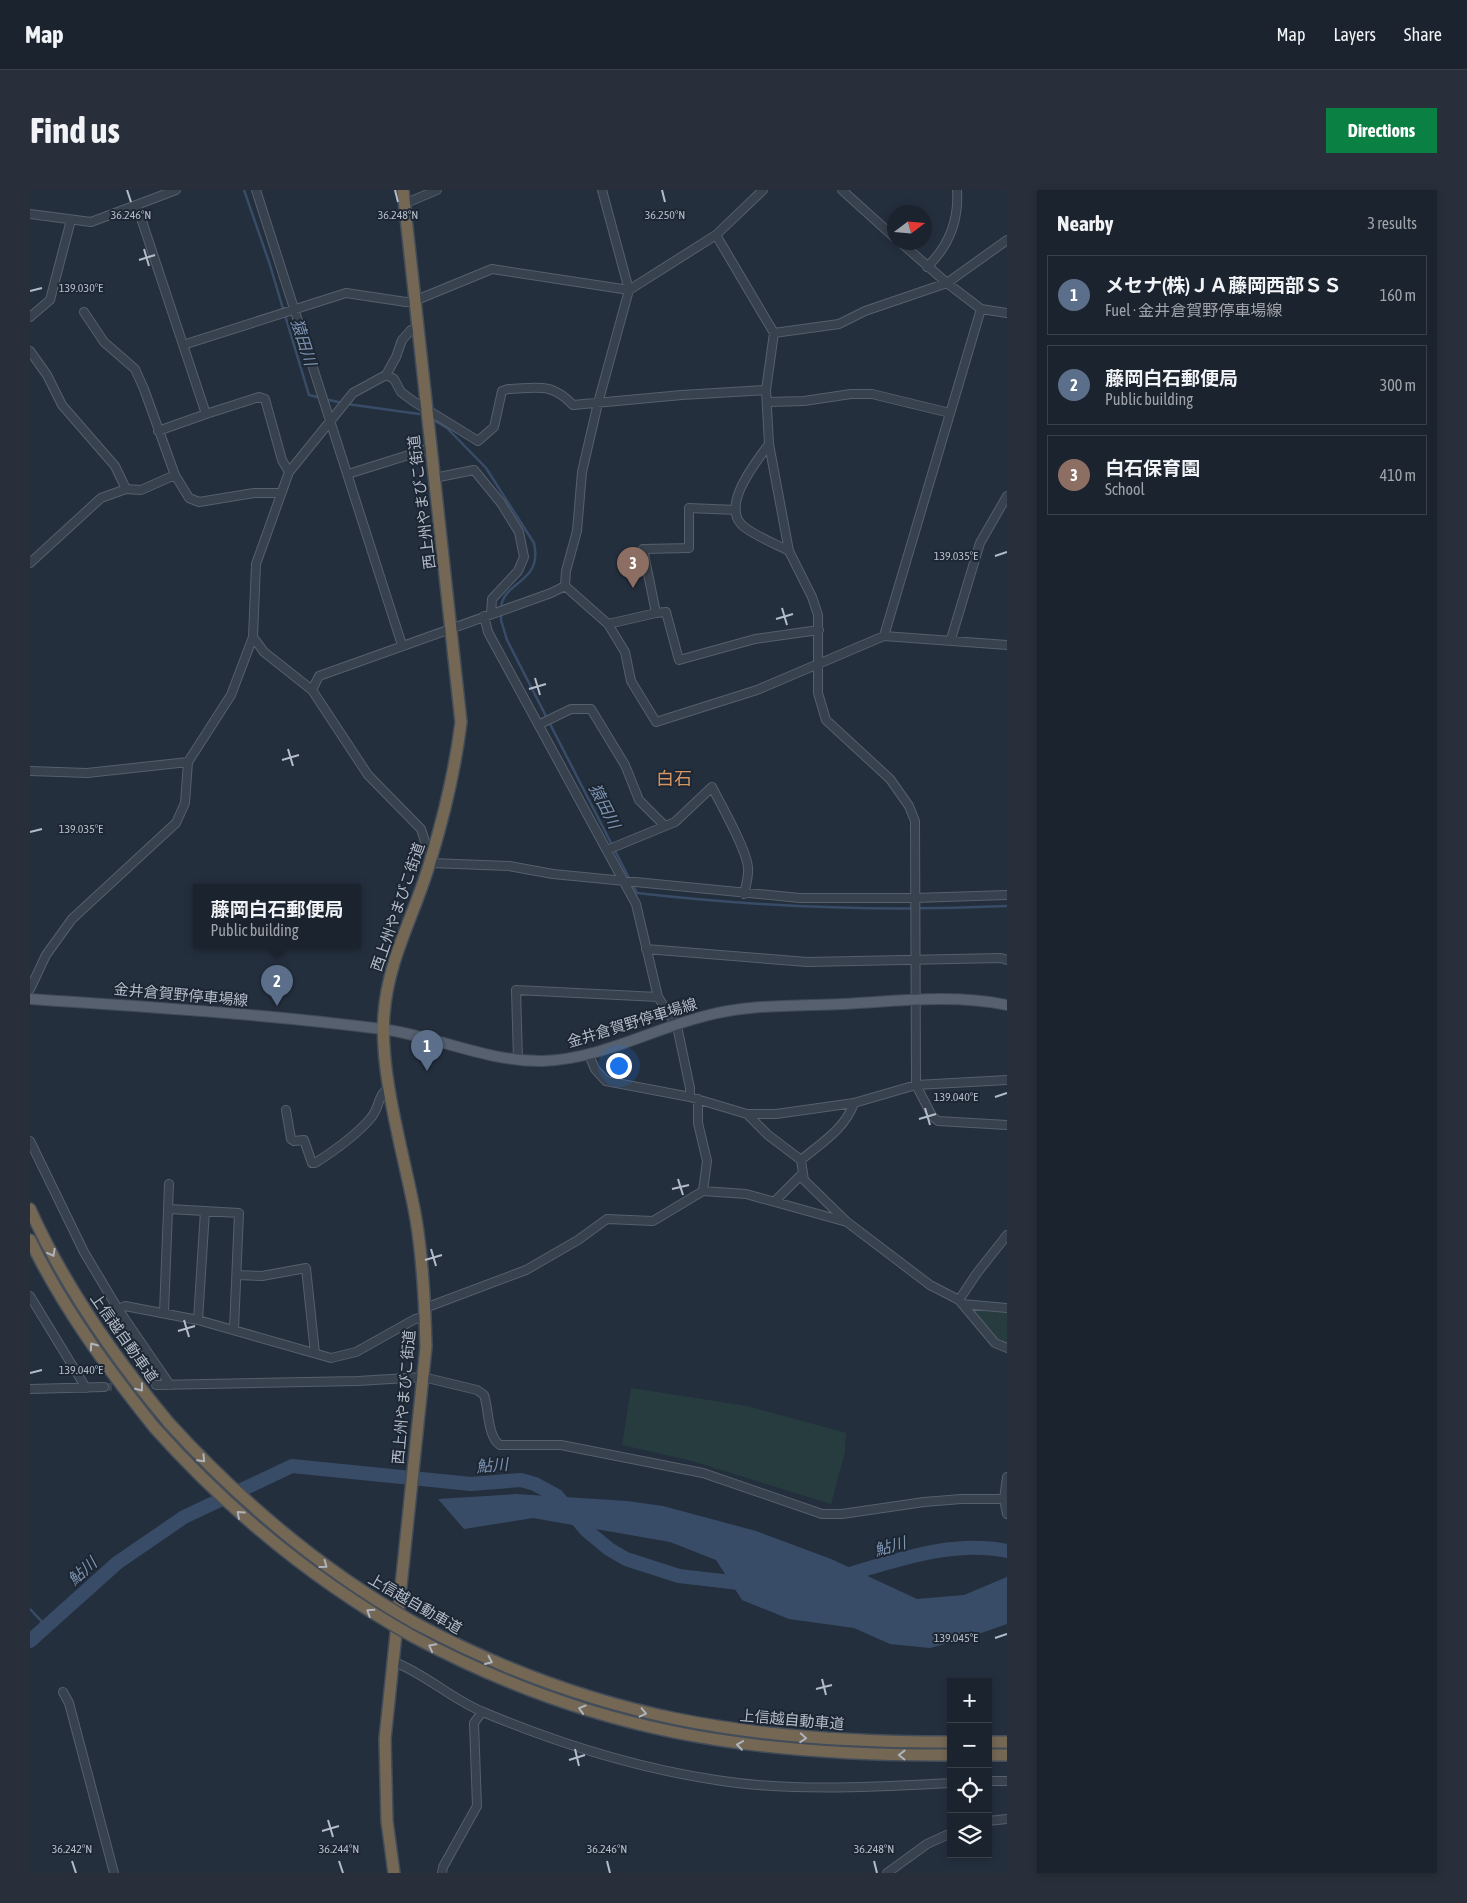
<!DOCTYPE html>
<meta charset="utf-8">
<style>
body{margin:0;font-family:"Asap Condensed","Noto Sans JP",sans-serif;background:#282f3a;color:#f1f3f6}
.controls{position:absolute;right:15px;bottom:15px;display:grid;overflow:hidden;border-radius:0px;box-shadow:0 2px 8px #0003}
.controls button{width:45px;height:45px;display:grid;place-items:center;padding:0;border:0;border-bottom:1px solid #39404a;background:#1b232e;color:#f1f3f6;font:25px sans-serif}
.compass{position:absolute;left:857px;top:15px;width:45px;height:45px;border-radius:50%;background:#1b232e;box-shadow:0 2px 8px #0003;rotate:74deg}
.you{position:absolute;left:588px;top:875px;width:18px;height:18px;margin:-12px;border:4px solid #fff;border-radius:50%;background:#1a73e8;box-shadow:0 0 0 8px #1a73e833}
.badge{display:grid;place-items:center;width:32px;height:32px;border-radius:50%;background:#0b8043;color:#fff;font-size:16px;font-weight:700}
.pin{position:absolute;translate:-50% -41px;filter:drop-shadow(0 1px 2px #0008)}
.pin::after{content:'';position:absolute;top:26px;width:18px;height:15px;background:inherit;clip-path:polygon(0 0,100% 0,50% 100%)}
.popup{position:absolute;left:163px;top:694px;width:168px;height:65px;box-sizing:border-box;display:grid;place-content:center;border-radius:0px;background:#1b232e;filter:drop-shadow(0 1px 4px #0005);font-size:16px;white-space:nowrap;color:#a0a4aa}
.popup b{font-size:19px;color:#f1f3f6}
.popup::after{content:'';position:absolute;left:50%;top:100%;margin-left:-10px;border:10px solid transparent;border-top-color:#1b232e}
.list{margin:0;padding:0;list-style:none}
h2{display:flex;justify-content:space-between;align-items:center;height:65px;margin:0;padding:0 20px;font-size:21px}
h2 small{font-size:16px;font-weight:400;color:#a0a4aa}
.list li{display:grid;grid-template-columns:32px 1fr auto;gap:15px;align-items:center;box-sizing:border-box;height:80px;margin:0 10px 10px;padding:0 10px;border:1px solid #39404a;border-radius:0px}
.list b{display:block;font-size:19px;white-space:nowrap}
.list p{margin:0;font-size:16px;white-space:nowrap;color:#a0a4aa}
.list em{font-size:16px;font-style:normal;color:#a0a4aa}
.icon{flex:none;width:28px;height:28px;fill:none;stroke:currentColor;stroke-width:2;stroke-linecap:round;stroke-linejoin:round}
.map{position:relative;flex:none;width:977px;height:1683px;overflow:hidden;border-radius:0px}
header{display:flex;align-items:center;gap:30px;box-sizing:border-box;height:70px;padding:0 25px;background:#1b232e;border-bottom:1px solid #39404a}
header strong{font-size:24px}
nav{display:flex;gap:28px;margin-inline-start:auto;font-size:18px}
.intro{display:flex;align-items:center;justify-content:space-between;box-sizing:border-box;height:120px;padding:0 30px}
h1{margin:0;font-size:35px}
.button{padding:12px 22px;border-radius:0px;background:#0b8043;color:#fff;font-size:18px;font-weight:700}
main{display:flex;gap:30px;padding:0 30px}
aside{flex:1;background:#1b232e;border-radius:0px;box-shadow:0 2px 8px #0003}
.map>svg:first-child{display:block}
</style>
<header>
<strong>Map</strong>
<nav><a>Map</a><a>Layers</a><a>Share</a></nav>
</header>
<div class="intro"><h1>Find us</h1><a class="button">Directions</a></div>
<main>
<div class="map">
<svg width="977" height="1683" viewBox="0 0 977 1683">
<rect width="100%" height="100%" fill="#242f3e"/>
<path fill="#263c3f" d="M940 1118 977 1122V1154L965 1149Z
M601 1198 717 1216 816 1243 815 1262 801 1314 662 1271 592 1255Z"/>
<path fill="#394c67" d="M486 1304 597 1311 633 1316 726 1341 801 1369 887 1409 934 1405 977 1387V1434L937 1448 900 1458 860 1454 824 1438 759 1429 712 1410 686 1370 640 1352 503 1328 434 1339 408 1309Z"/>
<g fill="none" stroke-linecap="round" stroke-linejoin="round">
<path stroke="#394c67" stroke-width="2.5" d="M214 0 239 72 279 205 312 213
M317 214 389 224
M405 231 417 238 456 278 504 353C513 394 473 390 471 418
M471 424V430L477 450 600 690
M603 695 607 703C730 717 853 722 977 716
M0 1419 16 1436"/>
<path stroke="#394c67" stroke-width="14" d="M809 1387C862 1372 922 1349 977 1361
M0 1451 87 1373 154 1327 262 1276 441 1294 491 1290 505 1294 527 1306 556 1340 579 1359 596 1369 649 1386 718 1394"/>
<path stroke="#3a4453" stroke-width="8" stroke-dasharray="8 4" stroke-linecap="butt" d="M74 1197 126 1195"/>
<g stroke="#565f6c" stroke-width="10">
<path id="minor" d="M226 0 372 455
M812 0 864 47
M374 14 407 0
M107 16 176 224 229 207 235 209 252 270 259 282
M0 24 61 32 146 0
M686 45 744 143 736 200 739 254 759 361 782 407 788 425V503L796 530 860 589 879 616 885 631 886 895 902 926 908 931 977 935
M870 52 917 93 951 119 977 123
M897 77C919 56 929 30 927 0
M54 122 74 152 105 179 114 199 145 285
M0 127 20 110 41 30
M744 143 809 134 835 121 917 93 977 50
M153 155 316 103 376 112 384 111 462 79 599 100 686 45 733 0
M0 161 17 185 32 215 85 276 96 299
M356 185 364 189 371 202 383 211 448 251 464 237 472 201 478 199C508 198 521 192 543 215L652 205 736 200
M738 212 774 211 821 204H842L920 223
M128 241 176 224
M739 254C727 271 692 313 711 334 720 344 746 354 759 361
M318 284 401 258
M404 288 444 280 471 313 489 342 494 367 488 381 462 409 461 424
M0 373 71 308 96 299 111 300 145 285 159 308 169 312 224 303H250
M535 396 578 434 595 462 601 491 626 532 727 500 854 446 977 455
M535 396 536 381 547 341 552 282 568 213 599 100 572 0
M626 423 636 422 649 470 725 449 789 440
M454 426 458 442 606 714 628 807 647 836 660 898V907
M578 434 626 423 613 359 659 358V318L706 320
M854 446 951 119
M223 447 234 462 282 500 338 585 391 639 397 658 402 664
M921 449 950 353 977 306
M282 500 289 486 521 403 535 396
M510 534 541 519H561L595 575 609 610 634 635
M0 581 57 583 158 572
M577 660 645 632 682 597C691 615 716 658 718 677 719 686 716 695 714 704
M400 673 479 676 523 684 770 708H884L977 705
M616 759 777 772 971 768 977 770
M0 799 16 765 42 729 146 633 155 613 158 572 201 505 223 447 226 374 259 282 323 203 356 185 366 167 372 150 381 140 387 139
M559 865 565 879 576 891 660 907 717 924H746L824 913 886 895 977 890
M488 869 486 800 628 807
M668 909V933L677 971 673 1001
M256 920 261 949 264 951 274 950 282 973H285C304 961 325 946 340 929 351 917 346 906 360 897
M717 924 738 945 771 970 774 990 817 1032 900 1095 929 1110 965 1153 977 1158
M0 951 54 1062 88 1119 140 1195
M771 970C791 953 815 939 824 913
M746 1010 773 983
M139 1019 209 1023 204 1139
M207 1085 232 1086 276 1078 285 1163
M0 1106 56 1198
M929 1110 947 1083 977 1045
M932 1114 977 1118
M395 1118 496 1080 548 1050 577 1029 623 1031 673 1001 716 1004 817 1032
M88 1119 95 1116 168 1130 301 1168 326 1162 385 1129 395 1127
M134 1123 139 994
M168 1130 175 1021
M126 1195 328 1191 393 1187 447 1200 454 1205C459 1219 457 1246 470 1255H531L673 1283 792 1324H812L894 1312 931 1309H974
M0 1199 74 1197
M977 1287 974 1309 977 1324
M364 1472C396 1484 421 1509 453 1522 527 1553 606 1578 686 1590 762 1602 844 1597 921 1593
M33 1502 39 1513 84 1683
M958 1591H977
M958 1631 977 1629
M412 1683 413 1677 447 1616 444 1533 452 1522
M857 1683 897 1654 921 1643"/>
</g>
<g stroke="#414a57" stroke-width="12">
<path id="major" d="M0 809C117 817 235 824 352 839 406 846 457 872 513 871 570 869 620 840 675 826 719 814 768 816 813 814 867 811 924 804 977 815"/>
</g>
<g stroke="#434c59" stroke-width="14">
<path id="highway" d="M0 1019C35 1097 84 1167 139 1233
M0 1050C33 1118 77 1178 124 1237
M385 1433C564 1529 720 1552 921 1552
M382 1446C561 1542 720 1566 921 1565
M958 1552H977
M958 1565H977
M364 1683 357 1631 355 1549 396 1157C395 1115 393 1071 386 1029 375 967 349 885 354 824 358 769 385 724 400 672 414 626 425 581 431 532L373 0"/>
</g>
<use href="#minor" stroke="#38414e" stroke-width="8"/>
<use href="#major" stroke="#56606e" stroke-width="10"/>
<use href="#highway" stroke="#746855" stroke-width="11"/>
<g stroke="#434c59" stroke-width="14" stroke-linecap="butt">
<path id="highway-bridge" d="M139 1233C211 1312 291 1380 385 1433
M124 1237C199 1321 284 1391 382 1446"/>
</g>
<use href="#highway-bridge" stroke="#746855" stroke-width="11"/>
</g>
<defs><path id="oneway-chevron" d="M-2-3.5L2.5 0L-2 3.5" fill="none" stroke-width="1.6" stroke-linecap="round" stroke-linejoin="round" transform="scale(1.25)"/></defs>
<g stroke="#aeb4bd">
<use href="#oneway-chevron" transform="translate(22 1063) rotate(61)"/>
<use href="#oneway-chevron" transform="translate(63 1156) rotate(-125)"/>
<use href="#oneway-chevron" transform="translate(110 1198) rotate(52)"/>
<use href="#oneway-chevron" transform="translate(172 1269) rotate(46)"/>
<use href="#oneway-chevron" transform="translate(210 1324) rotate(-138)"/>
<use href="#oneway-chevron" transform="translate(294 1375) rotate(36)"/>
<use href="#oneway-chevron" transform="translate(340 1422) rotate(-147)"/>
<use href="#oneway-chevron" transform="translate(402 1457) rotate(-152)"/>
<use href="#oneway-chevron" transform="translate(459 1471) rotate(24)"/>
<use href="#oneway-chevron" transform="translate(552 1519) rotate(-163)"/>
<use href="#oneway-chevron" transform="translate(613 1523) rotate(13)"/>
<use href="#oneway-chevron" transform="translate(773 1548) rotate(4)"/>
<use href="#oneway-chevron" transform="translate(710 1555) rotate(-172)"/>
<use href="#oneway-chevron" transform="translate(872 1565) rotate(-179)"/>
</g>
<path fill="none" stroke="#b4bcc9" stroke-width="2" d="M97 0 101 12M365 0 368 12M632 0 635 12M114 59 119 76M109 70 125 65M0 101 12 98M965 366 977 362M752 418 757 435M746 429 763 424M505 488 510 505M499 499 516 494M258 559 263 576M252 570 269 565M0 642 12 639M965 907 977 903M895 918 900 935M889 929 906 924M648 989 653 1005M642 999 659 995M401 1059 406 1076M395 1070 412 1065M154 1130 159 1147M148 1141 165 1136M0 1183 12 1180M965 1448 977 1444M792 1489 796 1505M786 1499 802 1495M545 1559 549 1576M539 1570 555 1565M298 1630 303 1647M292 1641 309 1636M42 1671 46 1683M309 1671 313 1683M577 1671 580 1683M844 1671 847 1683"/>
<g text-anchor="middle" stroke-width="4" stroke-linejoin="round" paint-order="stroke">
<g font-size="15" fill="#b4bcc9" stroke="#1d2633">
<text transform="translate(392 312) rotate(-97)" y="5">西上州やまびこ街道</text>
<text transform="translate(368 717) rotate(-71)" y="5">西上州やまびこ街道</text>
<text transform="translate(151 805) rotate(5)" y="5">金井倉賀野停車場線</text>
<text transform="translate(602 833) rotate(-17)" y="5">金井倉賀野停車場線</text>
<text transform="translate(94 1148) rotate(55)" y="5">上信越自動車道</text>
<text transform="translate(374 1207) rotate(-85)" y="5">西上州やまびこ街道</text>
<text transform="translate(385 1414) rotate(30)" y="5">上信越自動車道</text>
<text transform="translate(762 1530) rotate(5)" y="5">上信越自動車道</text>
</g>
<g font-size="16" font-style="italic" fill="#7c92b1" stroke="#1d2633">
<text transform="translate(274 152) rotate(72)" y="6">猿田川</text>
<text transform="translate(575 616) rotate(63)" y="6">猿田川</text>
<text transform="translate(462 1275) rotate(-5)" y="6">鮎川</text>
<text transform="translate(860 1356) rotate(-15)" y="6">鮎川</text>
<text transform="translate(52 1381) rotate(-42)" y="6">鮎川</text>
</g>
<g font-size="18" fill="#d59563" stroke="#1d2633">
<text x="644" y="595">白石</text>
</g>
</g>
<g font-size="12" text-anchor="middle" fill="#b4bcc9" stroke="#1d2633" stroke-width="4" stroke-linejoin="round" paint-order="stroke">
<text x="101" y="29">36.246°N</text>
<text x="368" y="29">36.248°N</text>
<text x="635" y="29">36.250°N</text>
<text x="51" y="102">139.030°E</text>
<text x="926" y="370">139.035°E</text>
<text x="51" y="643">139.035°E</text>
<text x="926" y="911">139.040°E</text>
<text x="51" y="1184">139.040°E</text>
<text x="926" y="1452">139.045°E</text>
<text x="42" y="1663">36.242°N</text>
<text x="309" y="1663">36.244°N</text>
<text x="577" y="1663">36.246°N</text>
<text x="844" y="1663">36.248°N</text>
</g>
</svg>
<div class="controls">
<button>+</button>
<button>−</button>
<button><svg class="icon" aria-label="locate" viewBox="0 0 24 24"><circle cx="12" cy="12" r="6"/><path d="M12 2v4M12 18v4M2 12h4M18 12h4"/></svg></button>
<button><svg class="icon" aria-label="layers" viewBox="0 0 24 24"><path d="M12 4l9 5-9 5-9-5zM3 14l9 5 9-5"/></svg></button>
</div>
<svg class="compass" viewBox="-18 -18 36 36"><path d="M0-13l5 13h-10z" fill="#e53935"/><path d="M0 13l5-13h-10z" fill="#a0a4aa"/></svg>
<div class="you"></div>
<div class="pin badge" style="left:397px;top:881px;background:#5c6f8a">1</div>
<div class="pin badge" style="left:247px;top:816px;background:#5c6f8a">2</div>
<div class="popup"><b>藤岡白石郵便局</b>Public building</div>
<div class="pin badge" style="left:603px;top:398px;background:#8d6e63">3</div>
</div>
<aside>
<h2>Nearby<small>3 results</small></h2>
<ul class="list">
<li><span class="badge" style="background:#5c6f8a">1</span><div><b>メセナ(株)ＪＡ藤岡西部ＳＳ</b><p>Fuel · 金井倉賀野停車場線</p></div><em>160 m</em></li>
<li><span class="badge" style="background:#5c6f8a">2</span><div><b>藤岡白石郵便局</b><p>Public building</p></div><em>300 m</em></li>
<li><span class="badge" style="background:#8d6e63">3</span><div><b>白石保育園</b><p>School</p></div><em>410 m</em></li>
</ul>
</aside>
</main>
